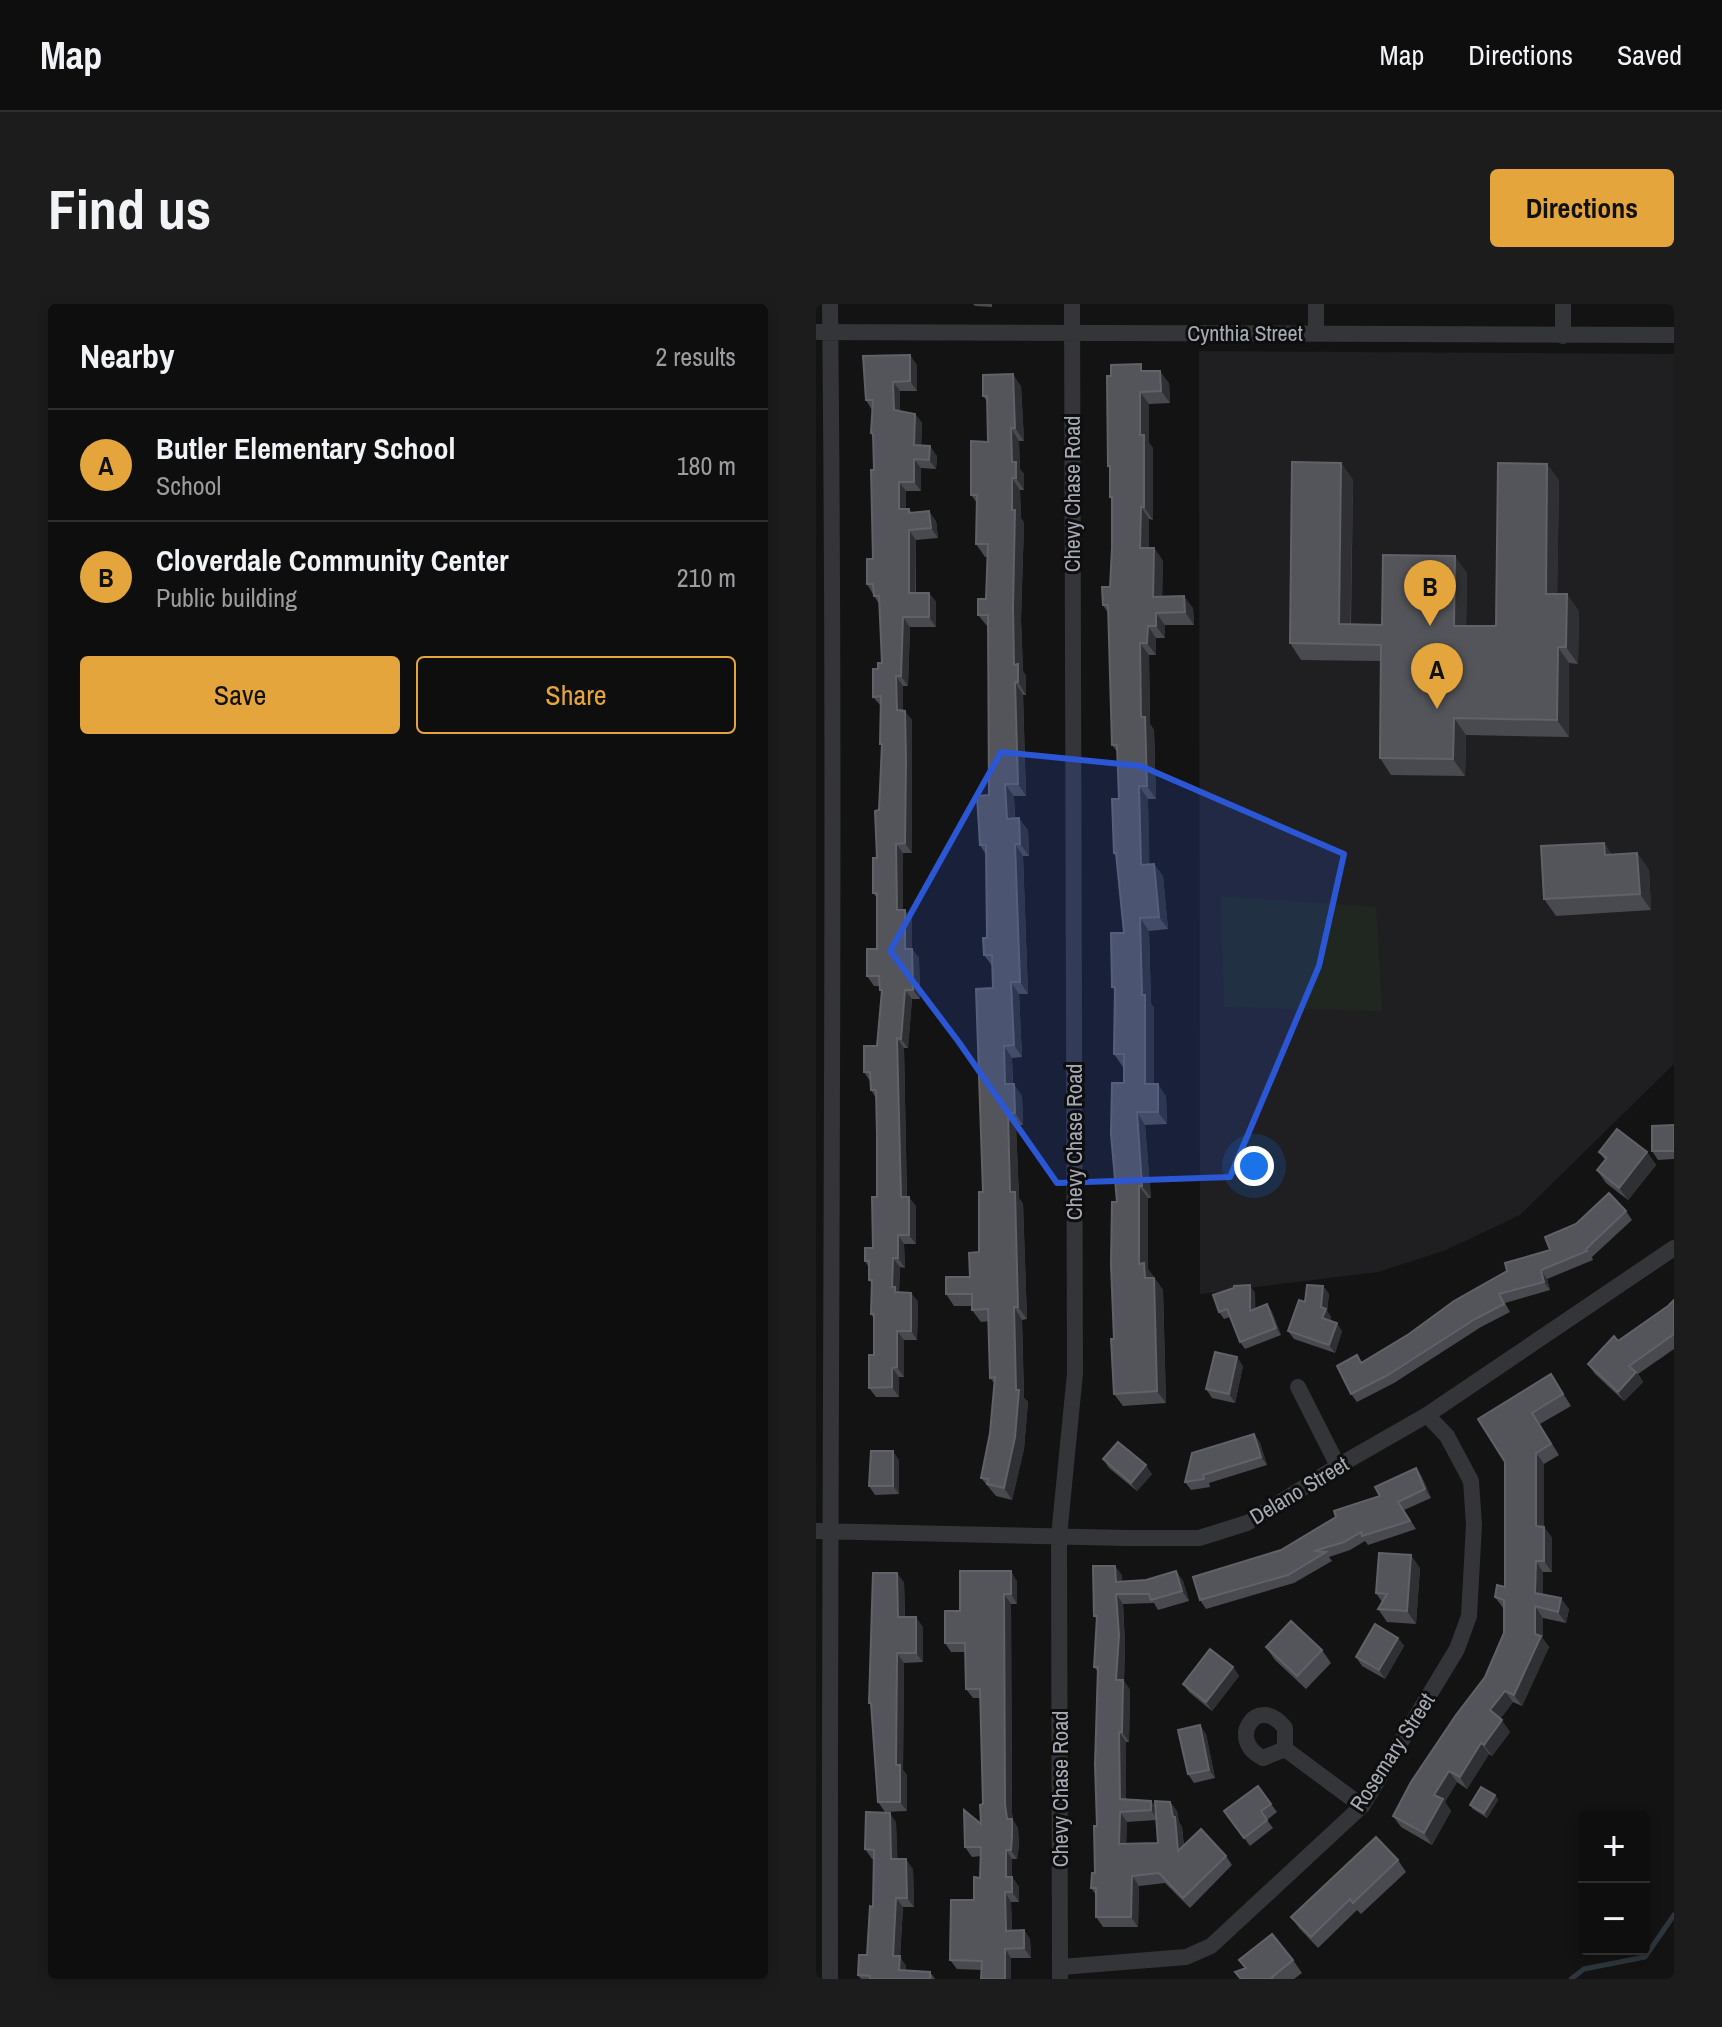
<!DOCTYPE html>
<meta charset="utf-8">
<style>
body{margin:0;font-family:"Archivo Narrow",sans-serif;background:#1c1c1d;color:#f1f3f6}
.controls{position:absolute;right:24px;bottom:24px;display:grid;overflow:hidden;border-radius:8px;box-shadow:0 4px 12px #0003}
.controls button{width:72px;height:72px;display:grid;place-items:center;padding:0;border:0;border-bottom:2px solid #2e2e2f;background:#0e0e0f;color:#f1f3f6;font:40px sans-serif}
.you{position:absolute;left:438px;top:862px;width:28px;height:28px;margin:-20px;border:6px solid #fff;border-radius:50%;background:#1a73e8;box-shadow:0 0 0 12px #1a73e833}
.badge{display:grid;place-items:center;width:52px;height:52px;border-radius:50%;background:#e3a53c;color:#111;font-size:26px;font-weight:700}
.pin{position:absolute;translate:-50% -66px;filter:drop-shadow(0 2px 4px #0008)}
.pin::after{content:'';position:absolute;top:42px;width:28px;height:24px;background:inherit;clip-path:polygon(0 0,100% 0,50% 100%)}
.list{margin:0;padding:0;list-style:none}
h2{display:flex;justify-content:space-between;align-items:center;height:104px;margin:0;padding:0 32px;font-size:34px}
h2 small{font-size:26px;font-weight:400;color:#9b9c9e}
.list li{display:grid;grid-template-columns:52px 1fr auto;gap:24px;align-items:center;box-sizing:border-box;height:112px;padding:0 32px;border-top:2px solid #2e2e2f}
.list b{display:block;font-size:30px;white-space:nowrap}
.list p{margin:0;font-size:26px;white-space:nowrap;color:#9b9c9e}
.list em{font-size:26px;font-style:normal;color:#9b9c9e}
.actions{display:flex;gap:16px;padding:24px 32px}
.actions a{flex:1;padding:18px 0;border:2px solid #e3a53c;border-radius:8px;text-align:center;font-size:28px;color:#e3a53c}
.actions .main{background:#e3a53c;color:#111}
.map{position:relative;flex:none;width:858px;height:1675px;overflow:hidden;border-radius:8px}
header{display:flex;align-items:center;gap:48px;box-sizing:border-box;height:112px;padding:0 40px;background:#0e0e0f;border-bottom:2px solid #2e2e2f}
header strong{font-size:38px}
nav{display:flex;gap:44px;margin-inline-start:auto;font-size:28px}
.intro{display:flex;align-items:center;justify-content:space-between;box-sizing:border-box;height:192px;padding:0 48px}
h1{margin:0;font-size:56px}
.button{padding:20px 36px;border-radius:8px;background:#e3a53c;color:#111;font-size:28px;font-weight:700}
main{display:flex;gap:48px;padding:0 48px}
aside{flex:1;background:#0e0e0f;border-radius:8px;box-shadow:0 4px 12px #0003}
.map>svg:first-child{display:block}
</style>
<header>
<strong>Map</strong>
<nav><a>Map</a><a>Directions</a><a>Saved</a></nav>
</header>
<div class="intro"><h1>Find us</h1><a class="button">Directions</a></div>
<main>
<aside>
<h2>Nearby<small>2 results</small></h2>
<ul class="list">
<li><span class="badge">A</span><div><b>Butler Elementary School</b><p>School</p></div><em>180 m</em></li>
<li><span class="badge">B</span><div><b>Cloverdale Community Center</b><p>Public building</p></div><em>210 m</em></li>
</ul>
<div class="actions"><a class="main">Save</a><a>Share</a></div>
</aside>
<div class="map">
<svg width="858" height="1675" viewBox="0 0 858 1675">
<rect width="100%" height="100%" fill="#131314"/>
<path fill="#1f1f21" d="M383 47 858 50V760L704 911 630 946 562 968 384 990Z"/>
<path fill="#202720" d="M405 592 560 603 566 707 408 703Z"/>
<g fill="none" stroke-linecap="round" stroke-linejoin="round">
<path stroke="#2d363c" stroke-width="5" d="M755 1675 768 1665 829 1653 858 1611"/>
<path stroke="#343539" stroke-width="16" d="M500 0V29
M747 0V32
M0 28 858 31
M482 1083 522 1162
M0 1227 310 1234H383L431 1219 522 1162 611 1111 858 944
M469 1445V1424C441 1388 410 1437 447 1454L469 1445 546 1502
M245 1663 370 1653 395 1642 546 1502 641 1345 653 1312 658 1221 655 1177 631 1132 611 1111
M14 1675C13 1117 20 558 14 0
M244 1675 243 1232 259 1069 256 0"/>
</g>
<path fill="#494a4f" fill-rule="evenodd" d="M157 0H176V3L159 2Z
M101 61V87H84V107L99 110 106 119 105 142 121 152 120 165 105 164V187H90V205H93L96 209 120 217 122 234 100 236V289H113L120 298V323H94L92 382H87V407L96 416V549H87V606L96 615V645L103 654 104 695H96L92 744H88L91 893 100 902V940H88L89 964 84 963 83 988 95 989 102 998 101 1036H88V1073H83V1093H60L53 1084 58 1051V1015L55 1010 56 980 53 976V964L49 957 57 944 61 893 60 794 55 786 54 777 48 768 61 742 66 689 64 686V682H58L51 672 61 645V594L57 589 61 554 66 442 64 440 65 402 57 393 62 365 66 359 63 300 51 280 57 255 58 166V133L55 129 56 106 50 96Z
M329 67 353 79 354 99 333 100V139L337 144V216L333 215V244H338L347 257 346 292 377 304 378 321H349V334H340V351H333L334 420 338 426 340 495H332L333 560H338L347 572 352 625 333 627 335 699 338 704V780L350 792 351 820 329 821 335 894H332V965L347 986 350 1099 307 1102 298 1090 301 898 308 779 307 763 298 750 299 687 296 683 308 629 301 553 298 549 303 495 302 449 296 441 292 309 287 301 294 283 296 244V197L294 193V166L292 162Z
M205 82 208 137H203L204 165 208 170V186H204L205 214 208 219 205 315 207 367 210 372V391H207L210 492H198L199 514 212 526 213 552H207L212 690H203L206 753 196 754 197 780 206 792 207 821H200L203 894 207 900 211 1015 206 1016 208 1094 212 1098 208 1145 196 1196 180 1192 165 1174 174 1129 179 1080 174 1074 173 1017 165 1018 156 1006V1002H138L130 990 154 973 163 948 177 684V663L168 651 171 634 170 551 164 541 173 491 172 323 162 311 170 295 172 253H169L160 240 161 199 155 191 172 138 171 97 167 92Z
M525 159 537 176 535 321H566L651 269 650 322H680L743 176 741 290 763 307 762 360 753 359V433L650 431 649 472 575 471 564 454 565 357 485 356 474 339Z
M788 539 796 551 821 549 833 566 835 606 740 612 728 595Z
M858 821V855L842 856 836 847Z
M783 848H831L840 861 812 896 790 879 781 866 789 856Z
M810 907 816 916 776 953 777 956 731 975 734 986 689 999 694 1008 665 1023 578 1079 541 1098 535 1090 546 1059 734 946Z
M507 982 513 990 511 1007 515 1013 514 1017 526 1027 519 1049 478 1035 472 1027 489 998Z
M439 989V1005L451 1000 456 1008 465 1031 429 1045 424 1038 414 1013 408 1015 403 1008Z
M858 996V1045L822 1070 827 1078 808 1097 779 1070 772 1060 852 1002Z
M427 1062 419 1099 396 1094 390 1085Z
M735 1070 755 1102 724 1120 743 1151 728 1160V1223L736 1234V1268H727V1290L753 1305 750 1319 727 1314V1335L733 1343 706 1402 697 1398 684 1415 694 1428 676 1452 673 1450 651 1485 641 1478 629 1498 635 1507 616 1541 585 1523 577 1512 669 1373 688 1329V1305L679 1293 689 1283V1158Z
M438 1130 444 1139 451 1161 393 1179 394 1183 375 1186 369 1178Z
M287 1155 336 1170 321 1187 293 1164Z
M83 1156V1190L59 1191 53 1182Z
M600 1164 606 1173 615 1194 588 1206 600 1225 552 1241 549 1237 534 1246 513 1253 516 1257 478 1279 390 1305 384 1296 465 1246 564 1192Z
M604 1264 600 1320 571 1318 562 1305 566 1298 560 1289Z
M360 1267 367 1277 373 1297 342 1306 338 1299 307 1300 309 1340 308 1377 314 1386 313 1438H310V1495L335 1497 339 1502 354 1498 361 1507 363 1518 366 1523 368 1542 410 1552 416 1561 374 1604 349 1579 323 1582 322 1623H287L280 1613V1591L275 1584 279 1569 281 1522 282 1368 278 1363 281 1315 278 1312 306 1271V1277L330 1276ZM340 1516 342 1539 310 1540 311 1518Z
M201 1277V1300H195L196 1509 197 1516 202 1524 203 1542 201 1555H196V1573L203 1583V1598H195L196 1627 208 1626 214 1635 215 1654H195L166 1666 141 1665 134 1656 158 1596 164 1574 165 1552 156 1553 149 1543 165 1520 167 1500 164 1394H157L150 1385 149 1348H135L129 1339 144 1307Z
M88 1278 89 1313 107 1323V1358L88 1359 87 1466 91 1471V1507L69 1508 62 1498 56 1403 53 1399Z
M582 1334 588 1342 569 1375 546 1362 540 1353Z
M450 1343 506 1346 515 1359 490 1385 459 1356Z
M417 1363 423 1372 396 1407 373 1388 367 1380Z
M390 1430 399 1474 378 1479 372 1470Z
M442 1482 461 1508 451 1516 457 1524 434 1542 408 1507Z
M679 1491 682 1496 671 1514 657 1505 654 1501Z
M80 1518 81 1555 97 1565 98 1603H87L84 1653 90 1662V1666L114 1668 119 1675H45L42 1671 51 1651 57 1603 58 1555H56L49 1545Z
M582 1556 590 1568 545 1610 541 1606 502 1644 483 1624 475 1613Z
M423 1656H477L486 1669 478 1675H424L429 1665Z"/>
<path fill="#2f3033" d="M94 51 101 61V87L94 77Z
M344 67 353 79 354 99 345 87Z
M197 70 205 82 208 137 199 124Z
M77 78 84 87V116L78 106Z
M324 88 333 100V139L337 144V216L328 203 324 131Z
M99 110 106 119 105 151 98 141Z
M195 124 203 137 204 165 208 170V186L200 174 196 158Z
M114 142 121 152 120 165 113 156Z
M98 155 105 164V187L98 178Z
M525 159 537 176 534 337 523 320Z
M731 160 743 176 741 307 730 290Z
M196 174 204 186 205 214 208 219 205 315 207 367 210 372V391L202 378 198 361 197 303Z
M83 178 90 187V214L83 205Z
M325 203 333 215V257L324 244Z
M113 207 120 217 122 234 115 224Z
M93 226 100 236 99 298 93 289Z
M338 244 347 257 346 305 337 293Z
M639 252 651 269 650 338 638 322Z
M113 289 120 298V323L113 313Z
M751 290 763 307 762 360 750 343Z
M368 292 377 304 378 321 369 308Z
M340 309 349 321V334L340 322Z
M87 313 94 323 92 382 85 372Z
M332 322 340 334V351L331 339Z
M324 339 333 351 334 420 338 426 340 495 331 482 325 413Z
M742 343 753 359V433L741 416Z
M80 372 87 382V416L81 406Z
M199 378 207 391 210 492 202 480Z
M89 407 96 416V549L89 539Z
M638 414 650 431 649 472 637 455Z
M189 480 198 492 199 527 191 515Z
M323 482 332 495 334 574 325 561Z
M203 514 212 526 213 552 204 540Z
M788 539 799 555 789 551Z
M80 540 87 549V615L81 606Z
M199 540 207 552 212 690 204 678Z
M821 549 833 566 835 606 824 590Z
M338 560 347 572 352 625 343 613Z
M89 606 96 615V654L89 645Z
M324 614 333 627 335 699 338 704V792L329 780Z
M96 645 103 654 104 695 97 686Z
M195 678 203 690 206 753 198 741Z
M89 686 96 695 92 744 85 735Z
M81 734 88 744 91 902 85 893Z
M188 742 196 754 197 792 189 780Z
M198 780 206 792 207 821 199 809Z
M342 780 350 792 351 820 342 808Z
M321 808 329 821 335 894 326 882Z
M192 809 200 821 203 894 207 900 211 1015 202 1003 194 888Z
M831 848 840 861 812 896 803 884Z
M323 882 332 894V965L337 972 338 987 329 974 323 960Z
M93 893 100 902V940L93 931Z
M82 931 88 940 89 964 82 954Z
M77 954 84 963 83 988 86 998 76 983Z
M725 966 731 975 734 986 728 978Z
M338 974 347 986 350 1099 341 1087Z
M434 981 439 989 440 1014 434 1007Z
M507 982 513 990 511 1007 515 1013 512 1022 506 1014 505 1003Z
M95 989 102 998 101 1036 95 1027Z
M451 1000 456 1008 465 1031 460 1024Z
M198 1003 206 1016 208 1094 212 1098 208 1145 196 1196 188 1184 200 1086Z
M521 1019 526 1027 519 1049 513 1041Z
M81 1027 88 1036V1073L81 1063Z
M421 1053 427 1062 419 1099 413 1090Z
M76 1064 83 1073V1093L76 1083Z
M820 1068 827 1078 808 1097 802 1088Z
M438 1130 444 1139 451 1161 445 1153Z
M77 1147 83 1156V1190L77 1182Z
M720 1149 728 1160V1234L720 1222Z
M330 1161 336 1170 321 1187 315 1179Z
M600 1164 606 1173 615 1194 609 1185Z
M728 1223 736 1234V1268L728 1257Z
M595 1251 604 1264 600 1320 591 1307Z
M720 1257 727 1268V1300L719 1289Z
M299 1262 306 1271 307 1287 300 1278Z
M195 1267 201 1277V1300L195 1290Z
M360 1267 367 1277 373 1297 366 1287Z
M81 1269 88 1278 89 1323 82 1313Z
M188 1290 195 1300 196 1509 197 1516 202 1524 203 1542 201 1555 195 1546 189 1500Z
M300 1290 307 1300 309 1340 308 1377 314 1386 313 1438 306 1428 300 1376Z
M745 1294 753 1305 750 1319 742 1308Z
M719 1302 727 1314V1335L733 1343 706 1402 698 1391 719 1330Z
M100 1313 107 1323V1358L100 1349Z
M582 1334 588 1342 569 1375 563 1366Z
M81 1349 88 1359 87 1466 91 1471V1507L84 1498 80 1461Z
M417 1363 423 1372 396 1407 390 1398Z
M689 1387 697 1398 682 1418 674 1406Z
M686 1416 694 1428 676 1452 668 1441Z
M384 1421 390 1430 399 1474 393 1466Z
M303 1428 310 1438V1505L304 1495Z
M665 1439 673 1450 651 1485 644 1473Z
M633 1467 641 1478 629 1498 635 1507 616 1541 608 1529 618 1491Z
M679 1491 682 1496 671 1514 668 1509Z
M335 1497 342 1506V1516L335 1506Z
M354 1498 361 1507 363 1518 366 1523 369 1557 362 1547Z
M304 1508 311 1518 310 1550 303 1540Z
M74 1509 80 1518 82 1564 75 1555Z
M190 1546 196 1555V1573L203 1583V1598L196 1588 190 1573Z
M90 1555 97 1565 98 1603 91 1594Z
M316 1572 323 1582 322 1623 315 1613Z
M189 1588 195 1598 196 1636 190 1627Z
M80 1594 87 1603 84 1653 90 1662V1675L83 1666 77 1652Z
M208 1626 214 1635 215 1654 208 1644Z
M189 1645 195 1654V1675H189Z"/>
<path fill="#53555a" stroke="#606268" stroke-width="2" d="M94 51V77L77 78 78 106 99 110 98 141 114 142 113 156 98 155V178H83V205H93V209L113 207 115 224 93 226V289H113V313H87L85 372H80L81 406 89 407 90 456 89 539 80 540 81 606H89V645H96L97 686H89L85 735 81 734 85 893H93V931H82V954H77L76 983H79V988L95 989V1027H81V1063L76 1064V1083L53 1084V1051H58V1010H55L56 976H53V957H49V944H57L56 893H61V831L60 786H55L54 768H48V742H61L66 686H64L63 672H51V645H61V589H57V554H61L59 507 63 506 66 440H64L65 392 57 393V365H62V359H66L63 292H58L57 280H51V255H57L55 166H58L57 130 55 129 57 96H50L47 52Z
M325 60V67H344L345 87 324 88V131H328V203H325L324 244H338L337 293 368 292 369 308 340 309V322H332L331 339H324L325 413H329L331 482H323L325 561 338 560 343 613 324 614 326 691H329V780H342V808H321L326 882H323V960L328 959 329 974H338L341 1087 298 1090 295 1035H298L295 961 296 898H301L295 830 296 779H308V750H298L299 683H296L295 629H308L300 549H298L296 495H303L301 441H296L292 301H287L286 283H294L296 244V193H294V162H292L291 72H295V61Z
M197 70 199 124H195L196 158H200V174H196V206H199L197 303 198 361 202 360V378H199L202 480H189L191 515 203 514 204 540H199L204 678H195L198 741 188 742 189 780H198L199 809H192L194 888H199L202 1003H198L200 1086H203L199 1133 188 1184 171 1180 172 1175 165 1174 174 1129 179 1073 174 1074 172 1005 156 1006V990H130V973H154L153 949 163 948V888H167L160 685 177 684 176 651H168L167 634H171L170 541H164L161 492 173 491 172 311H162V295H170L172 240H160L161 191H155V137L172 138 171 92H167V71Z
M476 158 525 159 523 320 566 321 567 251 639 252 638 322H680L682 159 731 160 730 290H751L750 343H742L741 416 638 414 637 455 564 454 565 341 474 339Z
M788 539 789 551 821 549 824 590 728 595 725 542Z
M858 821V847H836V822Z
M801 825 831 848 803 884 781 866 791 854 783 848Z
M793 889 810 907 770 945 771 947 725 966 728 978 683 990 688 1000 659 1015 572 1071 535 1090 521 1062 541 1051 545 1059 593 1030 638 997 691 967 689 959 734 946 729 933 760 920Z
M434 981V1007L451 1000 460 1024 424 1038 411 1005 403 1008 397 991 418 984V982Z
M491 981 507 982 505 1003 510 1005 506 1014 521 1019 513 1041 472 1027 483 996 489 998Z
M858 996V1030L813 1062 820 1068 802 1088 772 1060 798 1032 802 1037 852 1002Z
M399 1048 421 1053 413 1090 390 1085Z
M735 1070 747 1090 716 1109 735 1140 720 1149V1222L728 1223V1257H720L719 1289 745 1294 742 1308 719 1302V1330L725 1332 698 1391 689 1387 674 1406 686 1416 668 1441 665 1439 644 1473 633 1467 618 1491 627 1495 608 1529 577 1512 595 1478 640 1411 669 1373 688 1329V1296L679 1293 681 1281 689 1283V1158L662 1115Z
M438 1130 445 1153 387 1171 388 1175 369 1178 376 1149Z
M302 1138 330 1161 315 1179 287 1155Z
M55 1147H77V1182H53Z
M600 1164 609 1185 582 1198 594 1217 546 1232 545 1228 528 1238 498 1247 510 1248 472 1271 384 1296 377 1273 465 1246 520 1213 518 1207 564 1192 559 1183Z
M563 1249 595 1251 591 1307 562 1305 571 1290 560 1289Z
M277 1262H299L300 1278 330 1276 360 1267 366 1287 335 1296 333 1290H300L303 1331 300 1376H307L306 1428H303L304 1495 335 1497V1506L304 1508 303 1540 342 1539 339 1497 354 1498 357 1513H359L362 1547 385 1525 410 1552 367 1594 343 1569 316 1572 315 1613H280V1584H275L276 1569H279L278 1522H281L279 1461 282 1363H278L281 1312H278Z
M144 1267H195V1290H188L189 1500 191 1515H196V1533L195 1546H190V1573H196V1588H189L190 1627 208 1626V1644L189 1645V1675H165L166 1657 134 1656 135 1596H158V1573L164 1574 165 1543H149L148 1506 165 1520 164 1501 167 1500 164 1385H150L149 1339H129V1307H144Z
M57 1269H81L82 1313H100V1349H81L80 1461H84V1498H62L55 1399H53Z
M475 1317 506 1346 481 1372 450 1343Z
M559 1320 582 1334 563 1366 540 1353Z
M394 1345 417 1363 390 1398 367 1380Z
M384 1421 393 1466 372 1470 362 1426Z
M442 1482 455 1500 445 1507 451 1516 428 1534 408 1507Z
M665 1483 679 1491 668 1509 654 1501Z
M50 1508 74 1509 75 1555H90L91 1594H80L77 1652H84L83 1666 114 1668V1675H54V1672L42 1671 43 1651H51L54 1602 57 1603 58 1546 49 1545Z
M560 1533 582 1556 537 1599 534 1595 495 1633 475 1613Z
M456 1630 477 1656 456 1673 457 1675H425L419 1668 430 1664 423 1656Z"/>
<path fill="#2b57d4" fill-opacity="0.2" stroke="#2b57d4" stroke-width="6" stroke-linejoin="round" d="M185 448 325 462 528 550 503 662 414 873 241 879 142 737 74 647Z"/>
<g text-anchor="middle" stroke-width="6" stroke-linejoin="round" paint-order="stroke">
<g font-size="22" fill="#a6aab4" stroke="#0e0e0f">
<text x="429" y="37">Cynthia Street</text>
<text transform="translate(256 190) rotate(-90)" y="8">Chevy Chase Road</text>
<text transform="translate(258 838) rotate(-90)" y="8">Chevy Chase Road</text>
<text transform="translate(483 1186) rotate(-31)" y="8">Delano Street</text>
<text transform="translate(576 1448) rotate(-57)" y="8">Rosemary Street</text>
<text transform="translate(244 1485) rotate(-90)" y="8">Chevy Chase Road</text>
</g>
</g>
</svg>
<div class="controls">
<button>+</button>
<button>−</button>
</div>
<div class="you"></div>
<div class="pin badge" style="left:621px;top:405px">A</div>
<div class="pin badge" style="left:614px;top:322px">B</div>
</div>
</main>
